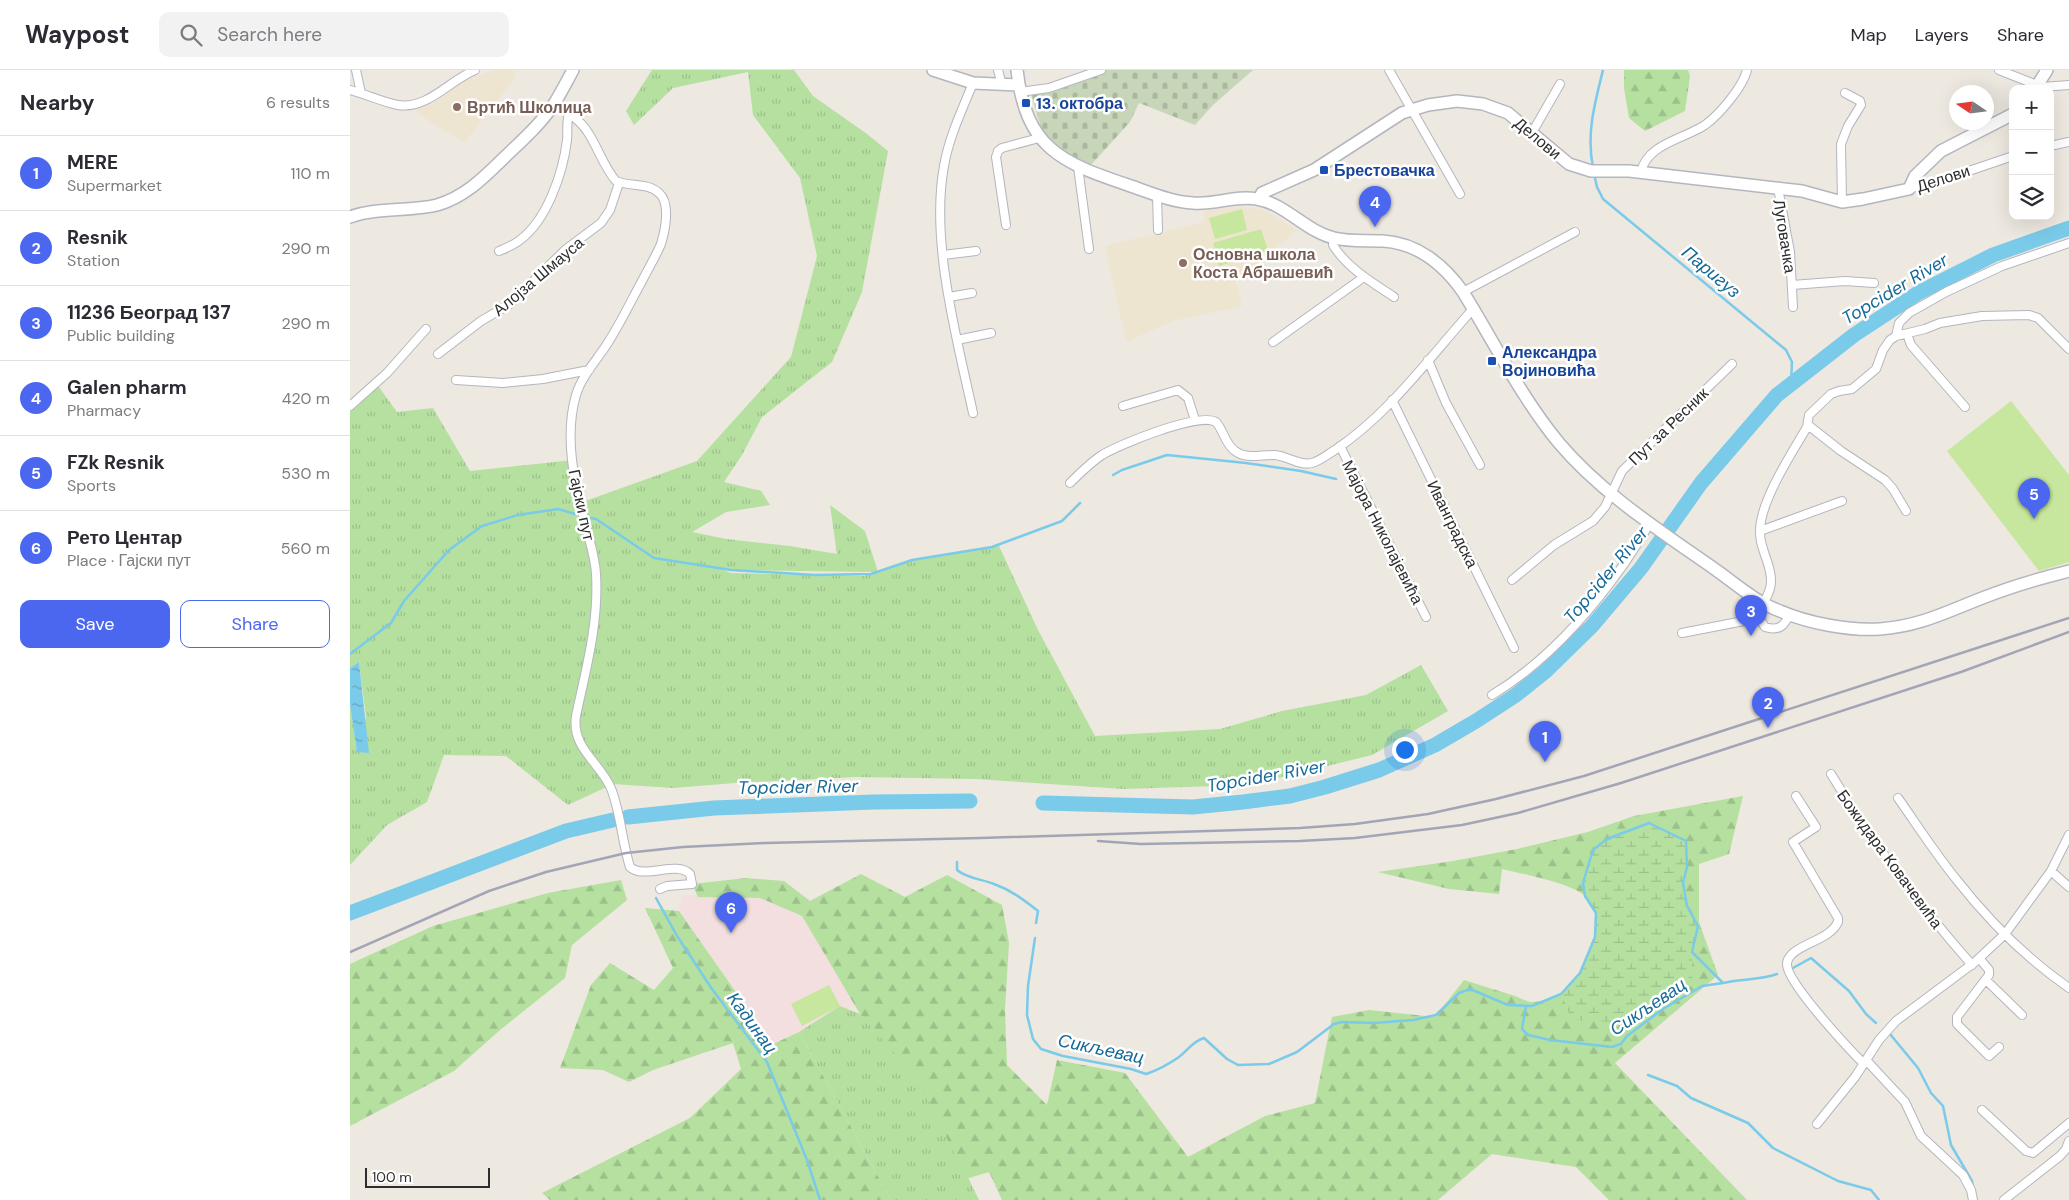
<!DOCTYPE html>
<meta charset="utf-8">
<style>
body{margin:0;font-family:"DM Sans",sans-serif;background:#f2f2f3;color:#2b2b33}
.controls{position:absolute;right:15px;top:15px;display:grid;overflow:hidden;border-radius:10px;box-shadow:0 5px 20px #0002}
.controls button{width:45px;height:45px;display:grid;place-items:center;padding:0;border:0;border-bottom:1px solid #e1e1e2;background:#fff;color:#2b2b33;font:25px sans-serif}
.compass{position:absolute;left:1599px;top:15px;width:45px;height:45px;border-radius:50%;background:#fff;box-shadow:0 5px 20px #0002;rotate:283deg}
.scale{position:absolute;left:15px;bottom:12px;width:125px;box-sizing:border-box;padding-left:5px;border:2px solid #2d2d2d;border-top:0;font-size:14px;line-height:18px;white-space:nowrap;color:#2d2d2d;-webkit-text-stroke:4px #fff;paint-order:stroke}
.you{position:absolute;left:1054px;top:679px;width:18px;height:18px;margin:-12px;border:4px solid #fff;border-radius:50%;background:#1a73e8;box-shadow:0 0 0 8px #1a73e833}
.badge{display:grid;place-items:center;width:32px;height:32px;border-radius:50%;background:#4b67f0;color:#fff;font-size:16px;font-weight:700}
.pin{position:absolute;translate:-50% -41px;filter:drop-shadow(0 1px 2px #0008)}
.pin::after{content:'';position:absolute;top:26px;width:18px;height:15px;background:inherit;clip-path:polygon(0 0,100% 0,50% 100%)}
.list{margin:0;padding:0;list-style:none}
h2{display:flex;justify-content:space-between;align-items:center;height:65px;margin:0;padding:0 20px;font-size:21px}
h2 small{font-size:16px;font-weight:400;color:#7c7c81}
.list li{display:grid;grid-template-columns:32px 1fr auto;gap:15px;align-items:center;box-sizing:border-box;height:75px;padding:0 20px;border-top:1px solid #e1e1e2}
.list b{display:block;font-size:19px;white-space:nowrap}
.list p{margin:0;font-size:16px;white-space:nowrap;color:#7c7c81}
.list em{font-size:16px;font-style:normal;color:#7c7c81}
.actions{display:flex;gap:10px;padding:15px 20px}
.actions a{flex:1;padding:11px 0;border:1px solid #4b67f0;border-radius:10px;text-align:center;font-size:18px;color:#4b67f0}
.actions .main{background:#4b67f0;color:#fff}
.icon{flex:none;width:28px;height:28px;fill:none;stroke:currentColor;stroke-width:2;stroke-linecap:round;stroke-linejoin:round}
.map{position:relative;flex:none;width:1719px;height:1130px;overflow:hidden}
header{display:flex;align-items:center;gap:30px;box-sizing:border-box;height:70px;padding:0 25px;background:#fff;border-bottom:1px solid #e1e1e2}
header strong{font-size:24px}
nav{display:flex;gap:28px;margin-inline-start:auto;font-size:18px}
.search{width:350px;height:45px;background:#f2f2f3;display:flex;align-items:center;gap:12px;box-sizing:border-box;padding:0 18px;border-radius:10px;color:#7c7c81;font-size:19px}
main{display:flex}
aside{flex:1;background:#fff}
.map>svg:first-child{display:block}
</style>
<header>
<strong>Waypost</strong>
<div class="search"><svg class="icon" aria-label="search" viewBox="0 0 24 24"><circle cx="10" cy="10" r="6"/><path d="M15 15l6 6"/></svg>Search here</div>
<nav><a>Map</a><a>Layers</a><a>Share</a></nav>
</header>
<main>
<aside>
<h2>Nearby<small>6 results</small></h2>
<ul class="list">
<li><span class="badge">1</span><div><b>MERE</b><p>Supermarket</p></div><em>110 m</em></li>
<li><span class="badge">2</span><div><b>Resnik</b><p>Station</p></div><em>290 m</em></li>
<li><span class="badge">3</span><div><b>11236 Београд 137</b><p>Public building</p></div><em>290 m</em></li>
<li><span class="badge">4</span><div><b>Galen pharm</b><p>Pharmacy</p></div><em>420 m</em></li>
<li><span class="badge">5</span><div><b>FZk Resnik</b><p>Sports</p></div><em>530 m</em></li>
<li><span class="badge">6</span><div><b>Рето Центар</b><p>Place · Гајски пут</p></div><em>560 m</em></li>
</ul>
<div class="actions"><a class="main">Save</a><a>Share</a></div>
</aside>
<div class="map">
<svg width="1719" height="1130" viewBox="0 0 1719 1130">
<defs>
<pattern id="grass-tufts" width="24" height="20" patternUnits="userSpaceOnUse" patternTransform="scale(1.25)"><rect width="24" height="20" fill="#b5e0a0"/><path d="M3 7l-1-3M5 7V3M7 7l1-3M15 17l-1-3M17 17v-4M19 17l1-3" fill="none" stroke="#9cc08a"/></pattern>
<pattern id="forest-firs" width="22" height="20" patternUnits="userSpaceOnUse" patternTransform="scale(1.25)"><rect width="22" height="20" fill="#b5e0a0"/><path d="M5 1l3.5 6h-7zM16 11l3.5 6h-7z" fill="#9cc08a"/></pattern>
<pattern id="wetland-marsh" width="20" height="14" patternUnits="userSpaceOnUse" patternTransform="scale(1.25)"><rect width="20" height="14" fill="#b5e0a0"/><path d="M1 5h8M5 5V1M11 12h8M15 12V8" fill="none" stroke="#9cc08a"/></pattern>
<pattern id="cemetery-stones" width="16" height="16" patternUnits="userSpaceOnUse" patternTransform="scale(1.25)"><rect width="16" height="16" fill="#c7d6b9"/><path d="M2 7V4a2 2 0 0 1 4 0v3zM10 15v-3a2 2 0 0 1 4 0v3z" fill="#abb89f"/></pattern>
<pattern id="water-ripples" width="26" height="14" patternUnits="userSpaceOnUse" patternTransform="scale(1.25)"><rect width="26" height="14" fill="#7acae9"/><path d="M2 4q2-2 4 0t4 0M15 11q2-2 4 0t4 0" fill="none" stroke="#64a4bd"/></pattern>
</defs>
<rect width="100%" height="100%" fill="#ede8e0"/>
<path fill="#eee5d1" d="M145 0H163L166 7 114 73 67 43V37L83 34 116 10Z
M889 136 909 139 919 143 947 160 886 211 892 236 823 251 776 272 755 176 854 152 853 141Z"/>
<path fill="#f3dfdf" d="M333 825 410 828 452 845 505 935 421 976 409 955 329 841Z"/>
<path fill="url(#grass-tufts)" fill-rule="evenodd" d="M302 0H444L463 26 517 64 538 81 512 222 482 292 412 347 392 385 374 412 411 421 420 435 376 442 342 462 376 469 440 476 487 484 480 435 515 461 528 502 562 490 649 476 688 560 745 666 870 659 932 641 1016 625 1071 595 1098 641 1022 685 899 715 773 719 626 709 507 707 385 713 323 718 263 714 218 735 156 686 94 685 77 732 37 755 0 795V635L7 682 16 647 9 592 0 598V335L26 313 47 342 83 338 120 401 223 390 230 433 347 391 441 287 467 186 450 108 403 45 398 2 323 18 284 55 276 41ZM373 500 525 502H526L514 506 381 503Z
M490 936 510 944 566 1002 629 1130H541L449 962Z"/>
<path fill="url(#forest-firs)" d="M1274 0H1338L1340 6 1335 41 1295 61 1279 48 1274 18Z
M1393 726 1379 784 1349 794V852L1368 905 1265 993 1397 1130H1259L1226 1097 1142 1084 1088 1130H652L639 1102 616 1109 571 1014 510 944 452 846 410 828 348 827 342 814 396 808 434 811 460 831 511 804 555 827 597 805 652 835 659 873 655 940 657 995 697 1035 707 990 775 1003 838 1087 915 1046 965 1033 982 947 1019 940 1085 947 1114 910C1131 915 1148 921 1165 926 1170 928 1177 932 1183 932 1190 932 1204 929 1209 926 1234 908 1262 851 1235 826 1221 813 1172 804 1152 799L1149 824 1099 819 1028 802 1103 791 1167 779 1238 762 1284 746Z
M271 810 277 830 222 875 215 908 150 960 104 1001 0 1056V894L83 856 198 823Z
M295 838 329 841 409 955 421 975 449 962 541 1130H200L192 1123 340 1048 391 999 383 973 303 1000 279 1012 253 1000 210 998 241 915 260 893 304 920 323 898Z"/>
<path fill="url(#wetland-marsh)" d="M1299 753 1336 771 1337 797 1333 813 1337 836 1349 852 1342 882V916L1267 952 1222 950 1211 924 1230 903 1245 869 1246 843 1235 826 1233 813 1243 780 1252 773Z"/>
<path fill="url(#cemetery-stones)" d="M756 0H903L863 35 845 55 789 33 780 52 740 96 726 90 693 65 681 24Z"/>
<path fill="#c6e79d" d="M892 139 897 160 865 169 859 148Z
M911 159 918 181 869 196 863 173Z
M1661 331 1719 405V492L1689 501 1597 381Z
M479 915 490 936 452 956 441 934Z"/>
<path fill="url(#water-ripples)" d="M9 592 19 683 7 682 0 635V598Z"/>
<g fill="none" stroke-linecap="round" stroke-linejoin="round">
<path stroke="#7acae9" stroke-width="2.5" d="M1243 97C1236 63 1245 33 1253 0
M1244 104 1247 117 1253 129 1436 280 1442 292 1441 314
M763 405 772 400 817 385 896 393 951 401 986 409
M241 448 246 449 304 488 381 500 465 505 521 504 562 490 642 477 712 451 730 433
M0 584 41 553 54 531 99 480 132 456 168 445 208 439 225 444
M607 792V800C618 809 632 809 644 814 661 820 674 830 688 841L686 853
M306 828 327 866 362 919 417 992 457 1090 470 1130
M685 868 678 916 677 945 683 969 691 979 713 986 781 999 796 1004C808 1000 819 994 829 987 838 980 843 971 854 968L877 989 888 995 919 994 947 982 984 954 992 952 1024 953 1063 950 1086 945 1109 923 1120 919 1158 935 1182 936 1211 924 1230 903 1245 867 1246 843 1235 826 1233 813 1243 780 1257 769 1299 753 1336 771 1337 797 1333 813 1337 836 1348 856 1342 882 1373 913C1391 909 1410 910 1427 904
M1443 898 1461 888 1499 921 1516 944 1526 953
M1176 936 1172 959 1178 965 1200 970 1262 977 1271 974 1277 966 1313 939 1352 916 1373 913
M1540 964 1568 998 1581 1023 1593 1036 1601 1075 1622 1111 1623 1119
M1298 1005 1327 1016 1341 1028 1398 1053 1423 1078 1488 1111 1521 1120 1529 1130"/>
<path stroke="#7acae9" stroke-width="15" d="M693 733 843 737 893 732 940 726 975 717 1029 700 1085 675 1126 651 1166 625 1196 601 1242 556 1291 498 1351 413 1427 325 1504 265 1568 223 1643 185 1719 158
M278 747 364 738 524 732 620 731
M0 843 216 761 263 750"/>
<g stroke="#b4b6bf" stroke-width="10">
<path id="street" d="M6 0 11 23
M648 0 652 15
M1039 0 1110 124
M1649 0 1692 17 1719 15
M0 20C16 24 32 32 48 35 77 40 100 10 125 0
M670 22 699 18 751 0
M204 33C216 41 229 49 237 61 248 77 253 96 266 111 280 117 297 112 309 123 321 133 315 161 311 174 306 186 298 199 292 211 281 231 271 252 259 271 248 289 232 305 226 325 214 366 224 412 235 452 239 470 245 486 246 504 249 552 236 599 226 646 221 680 253 694 262 721 271 745 272 772 280 797 294 810 326 790 340 804L342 814 317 816 310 819
M1183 61 1210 14
M1700 76 1719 72
M728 97 739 179
M1291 102C1297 74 1334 69 1355 55 1369 45 1393 17 1397 0
M1428 118 1440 182 1443 237
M1559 119 1601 107 1663 86
M807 125 808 160
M1492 132 1491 74 1498 56 1511 35 1510 31 1495 23
M656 155 646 87 648 81 652 78 689 68
M984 168 983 175C997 198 1023 213 1044 227
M149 181C156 178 164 175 170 170 197 150 213 103 217 70 218 61 216 53 219 44
M593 185 626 181
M1442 215 1495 211 1524 213
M1113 222 1225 162
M599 227 622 223
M1557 264 1561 275 1615 337
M1546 266 1549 253 1559 243 1596 222 1652 196 1719 173
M607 270 641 263
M923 272 1014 207
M88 284 131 251 160 234 215 180 251 153 260 140 269 113
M1078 290 1096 333 1130 395
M106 310 153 313 193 309 239 300
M1042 330 1164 578
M0 336 37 303 76 259
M773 336 828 320 838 328 845 350
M623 343C607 269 580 171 594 96 599 67 612 40 623 13
M1458 355 1491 381 1535 410 1543 419 1556 441
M990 376 1076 547
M720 413C730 403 740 393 752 385 770 374 849 342 866 352 874 361 875 374 885 381 897 390 912 384 925 385 937 386 950 396 962 393 970 391 978 384 985 380 1039 344 1080 287 1123 239
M1410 461 1492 431
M1162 510 1204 475 1243 451 1255 437 1272 401 1382 294
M1439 545C1434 557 1428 561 1415 557L1409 548C1409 535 1421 526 1421 512 1422 494 1409 479 1410 461 1410 431 1442 383 1457 357L1459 345 1481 324 1489 321 1502 319 1526 299 1533 280 1540 270 1546 266 1575 259 1590 253 1632 246 1679 245 1688 248 1719 279
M1332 563 1409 548
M1142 625C1195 593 1238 545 1274 494 1283 480 1292 468 1300 452
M1481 704C1522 772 1569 835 1622 895
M1446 726 1466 757 1443 772 1488 848V852C1480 869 1455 872 1442 884 1439 887 1437 891 1437 894 1436 912 1500 980 1514 994
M1548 728C1567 755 1585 783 1606 809 1638 850 1676 888 1719 918
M1701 801 1719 817
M1629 888 1639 900V905L1607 947V954L1639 986 1649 977
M1636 910 1672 945
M1516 990 1555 1032 1571 1066 1613 1105 1621 1120 1623 1130
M1632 1040 1676 1081 1683 1083 1719 1053
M1467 1054 1505 1007 1529 970 1546 951 1625 892 1655 864 1701 801 1719 765
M1654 1130 1710 1086 1716 1079 1719 1071"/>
</g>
<g stroke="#b4b6bf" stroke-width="14">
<path id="secondary" d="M583 0 623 13 669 15
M667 0C676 78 710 92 778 115 799 122 821 132 843 133 865 135 886 125 907 129 936 134 955 161 984 168 1000 172 1016 170 1033 171 1067 173 1094 195 1113 222 1144 272 1171 327 1209 373 1252 424 1312 462 1366 500 1386 514 1406 532 1430 541 1458 553 1499 561 1530 559 1571 556 1598 541 1635 527 1663 516 1691 508 1719 501
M1685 19 1697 0
M909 129 912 123 964 100 1052 43 1078 35 1107 31 1133 34 1158 43 1219 94 1241 101H1279L1452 121 1492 132 1513 129 1559 119 1565 106 1591 81 1663 44
M0 147C28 137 58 142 87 135 118 126 138 103 160 82 176 67 192 52 204 34 211 23 217 11 223 0"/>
</g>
<use href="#street" stroke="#fff" stroke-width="8"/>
<use href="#secondary" stroke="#fff" stroke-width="11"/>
<path stroke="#a3a5b6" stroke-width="2.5" d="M748 771 791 774 950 771 1005 768 1112 755 1168 743 1271 713 1611 602 1719 562
M0 882 139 821 196 802 276 783 333 777 415 773 631 768 950 758 1005 754 1078 744 1146 729 1234 706 1719 548"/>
</g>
<g fill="#1a4fb4" stroke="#fff" stroke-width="2">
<rect x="671" y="28" width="10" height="10" rx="2.5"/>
<rect x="969" y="95" width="10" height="10" rx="2.5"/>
<rect x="1137" y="286" width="10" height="10" rx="2.5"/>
</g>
<g fill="#8d6e63" stroke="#fff" stroke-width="2">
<circle cx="107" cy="37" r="5"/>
<circle cx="833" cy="193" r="5"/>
</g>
<g text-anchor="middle" stroke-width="5" stroke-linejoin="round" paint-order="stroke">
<g font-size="16" font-weight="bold" fill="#164399" stroke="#fff" text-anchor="start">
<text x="686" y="39">13. октобра</text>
<text x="984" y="106">Брестовачка</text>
<text x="1152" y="288">Александра<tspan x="1152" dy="18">Војиновића</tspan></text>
</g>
<g font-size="16" font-weight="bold" fill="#785e54" stroke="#fff" text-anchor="start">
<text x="117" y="43">Вртић Школица</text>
<text x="843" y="190">Основна школа<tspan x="843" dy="18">Коста Абрашевић</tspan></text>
</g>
<g font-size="16" fill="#2d2d2d" stroke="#fff">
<text transform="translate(1188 68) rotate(40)" y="6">Делови</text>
<text transform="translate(1593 108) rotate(-18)" y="6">Делови</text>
<text transform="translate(1435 166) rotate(81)" y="6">Луговачка</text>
<text transform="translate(188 206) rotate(-40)" y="6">Алојза Шмауса</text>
<text transform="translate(1318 356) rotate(-44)" y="6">Пут за Ресник</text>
<text transform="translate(232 435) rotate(78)" y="6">Гајски пут</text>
<text transform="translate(1103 454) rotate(64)" y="6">Иванградска</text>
<text transform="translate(1033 462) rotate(63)" y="6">Мајора Николајевића</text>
<text transform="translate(1540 789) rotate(54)" y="6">Божидара Ковачевића</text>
</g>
<g font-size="18" font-style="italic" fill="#156a99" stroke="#fff">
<text transform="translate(1361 202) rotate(40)" y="6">Паригуз</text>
<text transform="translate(1545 219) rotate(-31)" y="6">Topcider River</text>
<text transform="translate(1256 505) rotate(-50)" y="6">Topcider River</text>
<text transform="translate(916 706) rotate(-10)" y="6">Topcider River</text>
<text transform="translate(448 717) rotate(-1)" y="6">Topcider River</text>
<text transform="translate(1298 937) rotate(-34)" y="6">Сикљевац</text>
<text transform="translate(402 953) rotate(54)" y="6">Кадинац</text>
<text transform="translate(751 979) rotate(12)" y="6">Сикљевац</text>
</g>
</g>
</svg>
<div class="controls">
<button>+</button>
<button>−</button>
<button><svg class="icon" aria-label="layers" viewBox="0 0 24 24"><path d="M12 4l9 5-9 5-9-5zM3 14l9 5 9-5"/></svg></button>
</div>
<svg class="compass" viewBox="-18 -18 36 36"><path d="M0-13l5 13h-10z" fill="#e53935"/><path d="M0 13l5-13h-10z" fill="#7c7c81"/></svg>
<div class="scale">100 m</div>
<div class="you"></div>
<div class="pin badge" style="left:1195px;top:692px">1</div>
<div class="pin badge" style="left:1418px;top:658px">2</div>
<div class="pin badge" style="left:1401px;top:566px">3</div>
<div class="pin badge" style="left:1025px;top:157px">4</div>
<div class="pin badge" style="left:1684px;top:449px">5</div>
<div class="pin badge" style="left:381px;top:863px">6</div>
</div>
</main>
